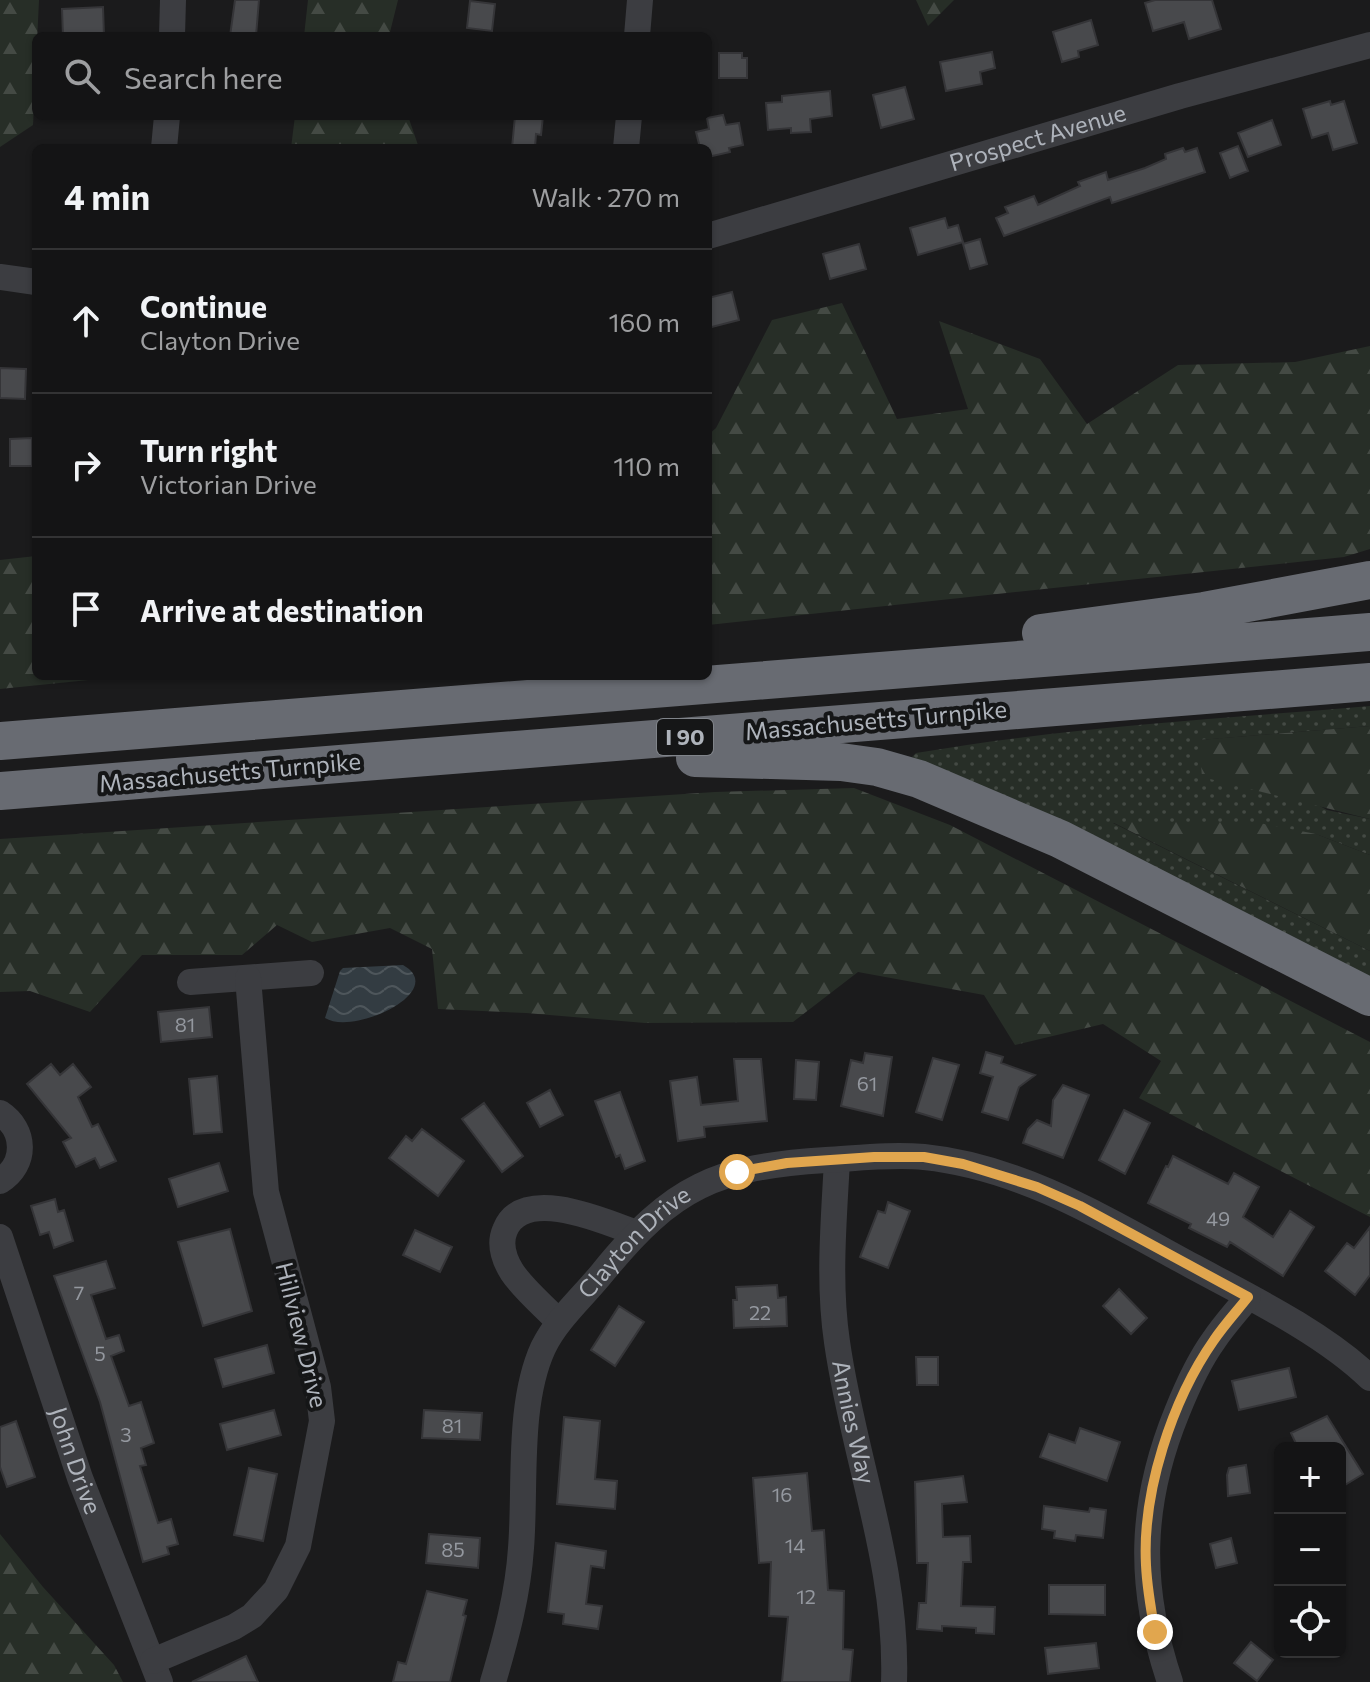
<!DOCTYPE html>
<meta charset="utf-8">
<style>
body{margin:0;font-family:Commissioner,sans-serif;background:#1d1d1e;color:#f1f3f6}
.controls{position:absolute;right:24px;bottom:24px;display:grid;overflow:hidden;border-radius:12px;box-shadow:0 2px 6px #0004}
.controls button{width:72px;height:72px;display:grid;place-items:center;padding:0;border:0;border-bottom:2px solid #333334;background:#141415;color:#f1f3f6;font:40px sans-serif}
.stop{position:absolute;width:24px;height:24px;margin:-18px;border:6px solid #e1a64e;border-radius:50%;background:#fff}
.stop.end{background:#e1a64e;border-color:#fff;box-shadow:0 2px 8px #0008}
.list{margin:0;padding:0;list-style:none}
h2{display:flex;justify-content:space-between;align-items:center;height:104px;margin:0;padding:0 32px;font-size:34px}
h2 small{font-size:26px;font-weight:400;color:#9d9ea0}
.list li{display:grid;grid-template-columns:52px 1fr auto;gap:24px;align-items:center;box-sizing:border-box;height:144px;padding:0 32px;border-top:2px solid #333334}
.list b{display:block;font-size:30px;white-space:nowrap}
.list p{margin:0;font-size:26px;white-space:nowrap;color:#9d9ea0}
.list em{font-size:26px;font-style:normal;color:#9d9ea0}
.icon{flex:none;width:44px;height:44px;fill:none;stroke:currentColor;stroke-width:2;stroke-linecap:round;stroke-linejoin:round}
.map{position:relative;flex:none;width:1370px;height:1682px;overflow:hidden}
.search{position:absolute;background:#141415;box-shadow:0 2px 6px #0004;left:32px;top:32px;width:680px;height:88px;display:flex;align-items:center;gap:20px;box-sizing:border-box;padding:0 28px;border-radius:12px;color:#9d9ea0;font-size:30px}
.panel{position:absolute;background:#141415;box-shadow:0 2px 6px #0004;left:32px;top:144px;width:680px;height:536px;border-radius:12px}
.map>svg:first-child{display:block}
</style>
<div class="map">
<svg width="1370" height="1682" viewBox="0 0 1370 1682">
<defs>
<pattern id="grass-dots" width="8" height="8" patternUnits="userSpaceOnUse" patternTransform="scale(2)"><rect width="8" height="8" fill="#272e27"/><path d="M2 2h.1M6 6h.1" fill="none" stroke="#444a44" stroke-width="1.8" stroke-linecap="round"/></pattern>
<pattern id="forest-firs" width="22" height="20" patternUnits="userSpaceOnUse" patternTransform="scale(2)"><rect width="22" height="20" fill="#272e27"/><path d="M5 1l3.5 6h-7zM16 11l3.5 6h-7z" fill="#444a44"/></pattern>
<pattern id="water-waves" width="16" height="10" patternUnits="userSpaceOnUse" patternTransform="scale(2)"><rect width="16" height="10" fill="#333c42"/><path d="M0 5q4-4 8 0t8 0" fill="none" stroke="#4e565b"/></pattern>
</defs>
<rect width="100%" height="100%" fill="#1b1b1c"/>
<path fill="url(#grass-dots)" d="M1370 706V726L1200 740 1327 810 1370 819V855L1316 834 1113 823 1370 951V981L912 757 916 753C1066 727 1219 719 1370 706Z"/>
<path fill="url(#forest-firs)" d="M0 0H39L33 125 0 147Z
M308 0H398L389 36H304Z
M916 0H954L928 26Z
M295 116H408L419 148H291Z
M842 303 897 419 968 409 939 321 1040 359 1087 424 1178 365 1295 362 1370 346V549L1344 557 708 625V435L716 428 772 320Z
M36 556V676H128L0 689V560Z
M1370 726V819L1202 777 1199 740Z
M854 788 950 825 1370 1042V1217L1139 1098 1161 1061 1103 1024 1015 1045 984 995 858 972 793 1022 645 1023 526 1013 438 1009 432 949 390 928 312 942 277 925 242 955H142L90 1012 30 991 0 992V839L715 792Z
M1112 822H1254L1316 834 1370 855V951Z
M0 1534 43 1587 114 1665 123 1682H0Z"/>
<path fill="url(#water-waves)" d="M403 965C449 991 354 1036 325 1018L340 971 343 968Z"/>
<path fill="#48494c" stroke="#353538" stroke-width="2" d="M235 0H259L256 36H230Z
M1155 0H1212L1221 29 1189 39 1184 22 1153 31 1145 3Z
M470 1 495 4 492 31 467 28Z
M103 7 104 36H63L62 9Z
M1091 20 1098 45 1078 51 1079 57 1062 62 1053 32Z
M992 52 995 68 980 72 982 84 946 91 940 62Z
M719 53H742V58H747V78H719Z
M905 87 914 119 881 128 873 95Z
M830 91 832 116 810 119 811 132 791 133V128L768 130 766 103 782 102V96Z
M1330 101 1331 105 1344 101 1357 143 1333 150 1328 133 1312 138 1303 109Z
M723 115 726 125 739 123 743 145 729 148 730 152 708 157V148H700L696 132 709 129 707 118Z
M515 116H543L541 135 536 134 535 148H512Z
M1272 120 1281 145 1248 157 1238 133Z
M1238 146 1248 171 1230 178 1220 153Z
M1183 148 1185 152 1197 148 1205 172 1112 203 1110 197 1004 236 996 218 1008 213 1005 207 1034 196 1038 205 1080 186 1078 182 1106 172 1108 180 1145 168 1166 159 1165 154Z
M945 218 948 228 958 225 963 242 918 255 910 228Z
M980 239 987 264 970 269 963 244Z
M859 244 866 269 830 279 823 254Z
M732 292 739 320 708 328V298Z
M0 368 26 369 25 399 0 398Z
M32 438V466H10V439Z
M209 1007 212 1037 161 1042 158 1012Z
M986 1052 1003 1057 1001 1063 1035 1075 1019 1087 1008 1120 982 1112 993 1077 980 1073Z
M865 1053 892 1057 883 1116 841 1106 851 1060 863 1063Z
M933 1058 959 1065 942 1120 916 1112Z
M734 1059H761L767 1121 704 1127 705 1137 678 1141 670 1081 697 1077 701 1105 738 1101Z
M796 1060 819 1062 816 1100 794 1099Z
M51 1064 60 1075 73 1064 91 1087 78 1097 92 1127 98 1124 116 1161 100 1168 95 1158 76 1167 63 1142 71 1138 27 1084Z
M217 1076 222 1132 194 1134 189 1079Z
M1063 1085 1089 1095 1063 1158 1023 1143 1028 1129 1037 1120 1051 1126 1053 1100Z
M550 1090 563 1115 540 1127 527 1103Z
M620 1092 645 1161 625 1169 620 1155 616 1157 595 1101Z
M484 1103 523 1156 502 1172 462 1119Z
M1124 1110 1150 1123 1125 1174 1099 1160Z
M422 1129 464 1161 438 1196 389 1158 406 1136 412 1141Z
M1173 1156 1228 1184 1234 1173 1259 1187 1243 1217 1273 1237 1290 1211 1314 1227 1283 1276 1230 1242 1227 1247 1189 1228 1191 1224 1148 1203 1166 1166 1168 1167Z
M219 1163 228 1191 178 1207 169 1179Z
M55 1199 58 1212 64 1210 73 1241 54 1248 49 1232 40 1235 31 1206Z
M888 1202 910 1211 888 1268 860 1257 878 1211 885 1213Z
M1370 1227V1275L1355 1295 1325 1271 1347 1243 1354 1248Z
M230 1229 252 1311 203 1326 178 1242Z
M415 1230 452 1247 440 1272 403 1255Z
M106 1261 115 1288 91 1295 106 1339 119 1335 124 1351 111 1356 129 1406 141 1402 154 1443 141 1448 146 1465 140 1466 158 1523 171 1519 178 1544 167 1547 169 1554 143 1562 100 1402 54 1276Z
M777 1285 778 1298 786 1297 787 1326 734 1328 733 1300H737L736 1287Z
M1119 1289 1147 1318 1131 1334 1103 1306Z
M619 1306 644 1322 615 1366 591 1350Z
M267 1345 274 1373 223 1387 215 1359Z
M916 1357H938V1385H917Z
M1289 1368 1296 1397 1239 1410 1232 1381Z
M274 1410 281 1435 227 1450 220 1424Z
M424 1410 482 1413 480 1440 422 1438Z
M1327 1416 1363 1474 1340 1488V1448H1298L1291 1433Z
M564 1417 600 1421 595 1479 617 1481 615 1509 557 1504Z
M16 1421 35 1477 7 1487 0 1467V1427Z
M1080 1428 1120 1442 1107 1481 1040 1457 1049 1434 1075 1443Z
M1246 1465 1250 1493 1228 1496 1227 1475 1229 1468Z
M249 1468 277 1474 263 1541 234 1535Z
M807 1473 812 1531 824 1530 828 1590 844 1591 843 1649 853 1650 850 1682H782L788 1617 769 1616 771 1562 759 1563 753 1478Z
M963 1476 967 1502 942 1504 943 1537 970 1536 971 1562H963L961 1606 995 1607 994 1634 976 1633V1628L942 1626V1631L917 1629 919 1603H926L928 1563H917L915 1482Z
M1044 1506 1089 1512 1090 1508 1106 1510 1103 1538 1076 1535 1075 1541 1054 1538 1055 1531 1042 1529Z
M429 1534 480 1538 478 1568 426 1563Z
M1231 1538 1237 1563 1216 1568 1210 1544Z
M556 1543 606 1551 604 1568 591 1566 586 1604 602 1606 598 1629 563 1624 564 1614 548 1612Z
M1049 1585H1105V1615L1049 1614Z
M427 1591 467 1600 463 1615 466 1616 450 1682H393L398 1662 406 1664Z
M1251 1642 1273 1660 1257 1681 1234 1663Z
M1096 1643 1099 1668 1048 1674 1045 1648Z
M246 1656 258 1682H192Z"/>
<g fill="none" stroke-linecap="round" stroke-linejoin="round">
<g stroke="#3c3d41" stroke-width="26">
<path d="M172 36 173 0"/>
<path d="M637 36 640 0"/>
<path d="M164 148 167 116"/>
<path d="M626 148 629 116"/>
<path id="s1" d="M708 236 1180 96 1370 45"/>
<path d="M0 277 36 282"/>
<path d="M190 982 311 973"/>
<path d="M0 1113C26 1130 27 1164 0 1181"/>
<path id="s2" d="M837 1160C834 1219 828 1282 837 1342 853 1456 898 1565 894 1682"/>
<path id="s3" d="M0 1237 80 1478 160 1682"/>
<path d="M559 1322C544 1306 524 1290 512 1272 504 1259 499 1244 505 1230 523 1185 604 1221 636 1233"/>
<path d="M153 1661 234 1627 252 1616 276 1590 298 1546 322 1421 318 1387 266 1192 248 978"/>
<path id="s4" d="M493 1682C506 1638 518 1594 521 1548 526 1487 517 1405 543 1348 557 1319 583 1297 603 1272 673 1186 716 1167 826 1160 859 1158 892 1154 924 1157 1022 1167 1109 1221 1194 1267 1250 1297 1325 1334 1370 1378"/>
<path d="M1170 1682C1138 1587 1139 1505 1177 1412 1187 1387 1198 1362 1214 1340 1224 1325 1237 1311 1248 1297"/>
</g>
<path stroke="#686b72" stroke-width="38" d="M1041 633 1204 611 1370 580
M0 741 1370 632
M695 758 841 762 877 767 919 779 1060 839 1370 997
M0 791 1370 682"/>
</g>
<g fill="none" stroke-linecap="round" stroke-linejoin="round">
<path stroke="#e1a64e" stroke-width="10" d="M737 1172 787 1163 874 1157H924L963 1164 1037 1187 1080 1206 1248 1297C1237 1311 1224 1325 1214 1340 1172 1400 1142 1492 1146 1565 1147 1587 1151 1610 1155 1632"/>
</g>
<g text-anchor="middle" stroke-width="8" stroke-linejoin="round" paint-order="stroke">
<g font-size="20" fill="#94989f">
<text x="185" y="1032">81</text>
<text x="867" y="1091">61</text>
<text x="1218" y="1226">49</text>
<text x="79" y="1300">7</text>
<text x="760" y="1320">22</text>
<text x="100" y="1361">5</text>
<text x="452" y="1433">81</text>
<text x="126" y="1442">3</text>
<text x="782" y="1502">16</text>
<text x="795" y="1553">14</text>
<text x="453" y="1557">85</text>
<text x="806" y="1604">12</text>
</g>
<rect fill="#151617" stroke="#80848a" stroke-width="2" x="657" y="719" width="56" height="36" rx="6"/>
<g font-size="22" font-weight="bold" fill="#aeb3bb">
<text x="685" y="745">I 90</text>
</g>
<g font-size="24" fill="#aeb3bb" stroke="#151617">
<text dy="8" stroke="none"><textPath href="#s1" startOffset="344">Prospect Avenue</textPath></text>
<text transform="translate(876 721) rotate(-5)" y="8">Massachusetts Turnpike</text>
<text transform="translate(230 773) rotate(-5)" y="8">Massachusetts Turnpike</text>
<text dy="8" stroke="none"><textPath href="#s4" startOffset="480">Clayton Drive</textPath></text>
<text transform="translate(301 1335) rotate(76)" y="8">Hillview Drive</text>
<text dy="8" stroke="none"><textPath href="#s2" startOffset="264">Annies Way</textPath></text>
<text dy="8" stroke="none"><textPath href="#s3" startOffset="236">John Drive</textPath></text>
</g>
</g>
</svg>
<div class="controls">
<button>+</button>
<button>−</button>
<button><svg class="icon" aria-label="locate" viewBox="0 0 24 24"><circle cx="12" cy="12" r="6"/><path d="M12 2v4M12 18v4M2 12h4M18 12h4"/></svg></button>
</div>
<div class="stop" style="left:737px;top:1172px"></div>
<div class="stop end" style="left:1155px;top:1632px"></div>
<div class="search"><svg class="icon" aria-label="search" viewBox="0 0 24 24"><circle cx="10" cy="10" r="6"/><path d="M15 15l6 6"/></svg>Search here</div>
<section class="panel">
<h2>4 min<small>Walk · 270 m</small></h2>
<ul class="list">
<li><svg class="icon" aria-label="ahead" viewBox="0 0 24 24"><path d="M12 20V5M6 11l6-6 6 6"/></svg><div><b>Continue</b><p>Clayton Drive</p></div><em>160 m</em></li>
<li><svg class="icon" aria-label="right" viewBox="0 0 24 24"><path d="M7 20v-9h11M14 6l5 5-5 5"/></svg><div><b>Turn right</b><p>Victorian Drive</p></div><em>110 m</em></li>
<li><svg class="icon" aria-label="arrive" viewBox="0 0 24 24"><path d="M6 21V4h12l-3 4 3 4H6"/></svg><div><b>Arrive at destination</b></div></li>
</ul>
</section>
</div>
